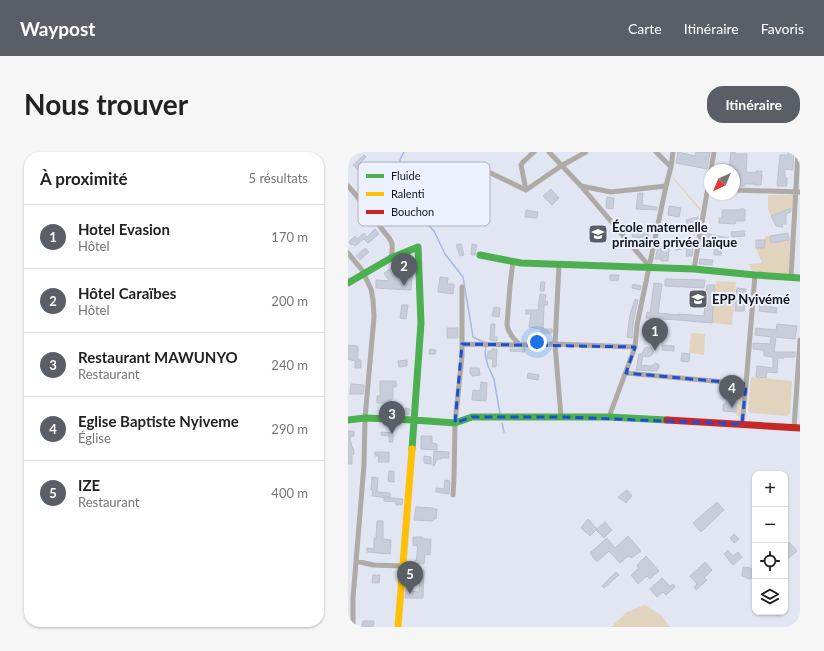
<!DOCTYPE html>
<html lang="fr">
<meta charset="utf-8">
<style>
body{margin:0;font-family:Lato,sans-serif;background:#f6f6f6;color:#222}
.controls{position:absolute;right:12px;bottom:12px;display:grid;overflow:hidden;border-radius:8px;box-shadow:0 1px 3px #0004}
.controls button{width:36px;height:36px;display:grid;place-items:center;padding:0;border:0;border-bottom:1px solid #e0e0e0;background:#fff;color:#222;font:20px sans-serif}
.compass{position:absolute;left:356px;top:12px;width:36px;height:36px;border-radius:50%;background:#fff;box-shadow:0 1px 3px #0004;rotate:224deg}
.you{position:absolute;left:189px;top:190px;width:14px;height:14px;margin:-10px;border:3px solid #fff;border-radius:50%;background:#1a73e8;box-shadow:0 0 0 6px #1a73e833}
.badge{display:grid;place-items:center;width:26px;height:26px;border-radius:50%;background:#5a5e66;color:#fff;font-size:13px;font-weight:700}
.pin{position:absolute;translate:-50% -33px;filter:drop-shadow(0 1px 2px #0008)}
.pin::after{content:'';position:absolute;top:21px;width:14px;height:12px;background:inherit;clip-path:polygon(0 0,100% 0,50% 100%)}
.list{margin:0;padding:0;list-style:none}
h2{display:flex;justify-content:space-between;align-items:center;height:52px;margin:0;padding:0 16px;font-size:17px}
h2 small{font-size:13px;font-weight:400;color:#767676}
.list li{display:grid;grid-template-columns:26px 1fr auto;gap:12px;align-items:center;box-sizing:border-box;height:64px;padding:0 16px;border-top:1px solid #e0e0e0}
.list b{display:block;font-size:15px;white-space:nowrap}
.list p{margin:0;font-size:13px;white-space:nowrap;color:#767676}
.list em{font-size:13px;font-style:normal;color:#767676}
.icon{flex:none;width:22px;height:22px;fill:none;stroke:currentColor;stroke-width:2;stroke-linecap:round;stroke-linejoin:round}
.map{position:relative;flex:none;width:452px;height:475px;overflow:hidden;border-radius:16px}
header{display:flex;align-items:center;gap:24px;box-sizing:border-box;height:56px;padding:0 20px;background:#5a5e66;color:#fff}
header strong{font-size:19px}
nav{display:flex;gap:22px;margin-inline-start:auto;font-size:14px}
.intro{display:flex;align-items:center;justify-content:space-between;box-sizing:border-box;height:96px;padding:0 24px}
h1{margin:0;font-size:28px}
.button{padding:10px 18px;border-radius:16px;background:#5a5e66;color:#fff;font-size:14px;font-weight:700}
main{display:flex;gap:24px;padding:0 24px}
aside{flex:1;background:#fff;border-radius:16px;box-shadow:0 1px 3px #0004}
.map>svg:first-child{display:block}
</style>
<header>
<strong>Waypost</strong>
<nav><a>Carte</a><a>Itinéraire</a><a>Favoris</a></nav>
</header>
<div class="intro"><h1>Nous trouver</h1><a class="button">Itinéraire</a></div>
<main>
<aside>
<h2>À proximité<small>5 résultats</small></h2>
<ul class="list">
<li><span class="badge">1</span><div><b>Hotel Evasion</b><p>Hôtel</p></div><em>170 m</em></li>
<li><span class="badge">2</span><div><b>Hôtel Caraïbes</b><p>Hôtel</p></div><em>200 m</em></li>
<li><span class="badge">3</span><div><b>Restaurant MAWUNYO</b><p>Restaurant</p></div><em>240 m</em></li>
<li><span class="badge">4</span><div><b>Eglise Baptiste Nyiveme</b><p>Église</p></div><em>290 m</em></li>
<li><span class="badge">5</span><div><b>IZE</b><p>Restaurant</p></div><em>400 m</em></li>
</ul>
</aside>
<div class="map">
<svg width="452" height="475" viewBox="0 0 452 475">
<rect width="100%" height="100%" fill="#e2e6f2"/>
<path fill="#e2d3be" d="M324 24 353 57 352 59 324 25Z
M420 43H446L445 55 423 64 420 57Z
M417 84H422L423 90 443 87 441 119 439 122 405 121 401 112 414 111 408 96H416Z
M368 129 388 130 384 173 364 171Z
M343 181 357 182 356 203 341 201Z
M403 225 444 229 442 262 439 264 403 261 400 259Z
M388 235H391L394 238 392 264 391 265 388 263 389 236Z
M297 453 313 463 322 475H263L279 460Z"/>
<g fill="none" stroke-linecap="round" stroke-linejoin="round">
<path stroke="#a7b7e5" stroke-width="1.5" d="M56 0 52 8 53 25 61 52 86 79 97 102 115 125 125 185 138 191
M138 194 137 202 140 214 146 227 152 262
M154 271 156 280"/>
</g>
<path fill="#c8cddc" stroke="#bec1ca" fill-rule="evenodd" d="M330 0 347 4 348 0H362L359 17 328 11Z
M383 0H387V2H399L398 20 408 21V19H414L413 33H407V32H397V34H391V32H386V18H381Z
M440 0H446L445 18 437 17V25L439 26V34H429L432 3H440Z
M16 3 18 5 10 13 15 18 12 20 5 13Z
M203 37 211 46 204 53 195 44Z
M290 41H295L294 53 309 55V58L288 57Z
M259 45 266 46 265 57 258 56Z
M321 54 333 56 331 65 320 63Z
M443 56V60L438 62V72H434L435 75 428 74 423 64Z
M392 57H397V69H388L387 72 371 71V66H374V58H392Z
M178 58 190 60 189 66 177 65Z
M350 65 347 79 343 80 342 76H340L338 68Z
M247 74 254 82 248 87 241 79Z
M285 74 300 76V86L284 85Z
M27 77 31 82 20 91 16 87 7 94 5 92 3 93 1 90 7 84 9 87 16 81 19 85Z
M396 79 397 84 384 85 383 80Z
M356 81 381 86V88H373V103H366V93L353 97Z
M440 81 441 88 423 91 422 84Z
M408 88H417L416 96H408Z
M344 91 345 99 344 104H338L339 96 328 98V94Z
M113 92 116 103 112 104 108 93Z
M124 92 129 93 127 103H123Z
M310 94 321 96 320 109H313V107H307Z
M17 96 21 100 12 108 8 104Z
M352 107 365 108 364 113 351 112Z
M47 114H65L63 138 28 136V128L41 129 36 121Z
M262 123H271L270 129 262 128Z
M92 125 100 126 99 132H106L105 142 90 140Z
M317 127 357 128 356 136 317 134Z
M193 130H197L196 139H192Z
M306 131 314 132 310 161 330 163V162L356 164 359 133H367L364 171 330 168 298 166 299 160 302 161Z
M285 132 293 134 292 138 284 136Z
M389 136 398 137 396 159H387Z
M192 142 198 143 197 149 200 150 199 153H196L195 177H204V181H193V177L181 175 183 162H178V158H190Z
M409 144 423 146 422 155 429 156 428 161 411 159 412 152H409Z
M287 147 290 148 285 172 284 186 279 185 282 162Z
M54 153H60L58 167 52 166Z
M146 155 152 156 151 165 144 164Z
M143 172H147L146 185H149V189L142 188Z
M429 172 449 174 447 187 428 185 426 200H447V205H436V206H430L429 221 419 220 418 226 408 225 409 214 425 216V205L416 204V198L405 197V191L422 192 423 185 407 183 408 176 428 178Z
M99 176H110V186H99Z
M0 193 10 194V208H13V216H7V209L0 207Z
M314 193 326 194V199L314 198Z
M298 195 303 196 305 199V202L301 205 295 204 293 213 303 214 306 212 308 211 311 213V216L309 219 288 218 291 202H294L296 197Z
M82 197 88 198 87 202H81Z
M144 197H149L148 215H144L145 207H139L140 199H144Z
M162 197H177V200L162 199Z
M334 201 342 202 341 210 333 209Z
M59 208V214L51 215 50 209Z
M122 216H131L132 223 124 224V222H122Z
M180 221 191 223 190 228 179 226Z
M32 229H48V235H45V247H43V252H37V251H29V244H32Z
M133 230 139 231 138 249 124 248 125 238 132 239Z
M3 232 16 233 15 242H2Z
M377 234 389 236 388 260 375 259V252H378L379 239H377Z
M57 256 62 257 61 263H56Z
M0 279H6V284L2 285 4 295H5L6 302H4V312H0Z
M33 280 45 281V290H41V284L33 283Z
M73 284H84V291L89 292V298L73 297Z
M86 299 101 300V306H93V307H89L86 314H85Z
M27 300H41V310H30L31 304H27Z
M76 304 83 305V312L76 311Z
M41 319H46V330L40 329Z
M24 325 30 326 29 340 42 341V346L24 344 25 338H23Z
M97 328 102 329 101 342 88 340V336L96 337Z
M279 338 284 344 278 351 270 345Z
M36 345 55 347 54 353H48V350L36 349Z
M369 350 376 358 353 380 345 371Z
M68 355 85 356V357H89L88 367H85L84 369 66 368Z
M240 367 249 377 242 384 233 376Z
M29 369H35V387L43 388 42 402 19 400V396L26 397V386L28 387Z
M257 370 264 378 256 386 248 378Z
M386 382 391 387 386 391 382 386Z
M280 384 293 399 284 406 280 404 272 411 261 399 249 410 242 401 259 386 267 396Z
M65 385H74V387H83L82 403 77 402 76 412 71 411 69 418 76 419 75 446H57L60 416H66L67 408 68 409 70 394 65 393ZM64 424H72L71 440 63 439Z
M442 391 449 399 437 409V394Z
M380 398 385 404 390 400 394 405 385 413 376 402Z
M298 404 311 419 302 427 299 424 290 432 283 423 291 416 289 413Z
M357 410 364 418 356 426 359 428 348 438 346 435 349 432 342 424Z
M395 415 403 416V418H407V426L403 425 402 427 398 426V425L394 424Z
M268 420 271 423 256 436 254 434Z
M25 423H32L31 431H24Z
M314 426 322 434 325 432 327 435 318 443 315 440 309 445 302 437Z
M15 469H26L25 475H14Z"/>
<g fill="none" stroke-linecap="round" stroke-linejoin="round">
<path stroke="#aeaaa5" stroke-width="5" d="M201 0 233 34 301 114
M308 0 323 15
M130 15 178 38 213 14 238 0
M363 18 366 0
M0 34 8 43 37 81C46 91 45 94 43 106
M233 34 263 40 318 34
M178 38 173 13 175 10 186 0
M386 38 452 40
M0 101 14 118 23 137 25 148 26 165 17 266 16 313 5 446V475
M165 110 162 134 159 173C160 181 166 187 172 193L207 192 287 195
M211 113 207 192 213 265
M346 117 362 23
M443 125 450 0
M114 192 172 193
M278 221 398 232
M261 265 287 195 289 173 318 34 323 15 325 0
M394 272 398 232 407 123
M446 276 452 188
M105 343 106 326 107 271 114 205V135
M8 409 25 413 55 414"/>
<path stroke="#4caf50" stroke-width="7" d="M132 103 173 111 346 117 407 123 452 126
M0 131 43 106 70 95 73 171 64 297
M0 268 17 266 66 268 107 271 124 265H261L319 268"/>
<path stroke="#ffc107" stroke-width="7" d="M50 475 64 297"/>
<path stroke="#c62828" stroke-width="7" d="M319 268 452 276"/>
</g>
<path fill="none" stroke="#1d4ed8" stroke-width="3" stroke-dasharray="8 5" stroke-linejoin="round" d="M114 192 287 195 278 221 398 232 394 272 213 265H124L107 271Z"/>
<defs>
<g id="school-square" transform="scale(1)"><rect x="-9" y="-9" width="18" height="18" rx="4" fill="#5a5e66" stroke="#ecf1fd"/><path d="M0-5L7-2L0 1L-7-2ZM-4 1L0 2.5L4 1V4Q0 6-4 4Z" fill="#fff"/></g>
</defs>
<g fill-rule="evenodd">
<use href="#school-square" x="250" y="82"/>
<use href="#school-square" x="350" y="147"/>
</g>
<g text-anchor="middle" stroke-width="4" stroke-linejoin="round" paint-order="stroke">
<g font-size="13" font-weight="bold" fill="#11141b" stroke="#ecf1fd" text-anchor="start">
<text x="264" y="80">École maternelle<tspan x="264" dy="15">primaire privée laïque</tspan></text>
<text x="364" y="152">EPP Nyivémé</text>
</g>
</g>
<rect x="10" y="10" width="132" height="64" rx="6" fill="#ecf1fd" stroke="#aaafb9" stroke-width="1"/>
<rect x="18" y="22" width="18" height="4" fill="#4caf50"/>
<rect x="18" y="40" width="18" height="4" fill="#ffc107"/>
<rect x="18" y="58" width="18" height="4" fill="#c62828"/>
<g font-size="11" fill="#11141b">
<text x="43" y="28">Fluide</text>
<text x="43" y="46">Ralenti</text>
<text x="43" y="64">Bouchon</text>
</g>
</svg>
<div class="controls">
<button>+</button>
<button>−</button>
<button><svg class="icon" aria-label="locate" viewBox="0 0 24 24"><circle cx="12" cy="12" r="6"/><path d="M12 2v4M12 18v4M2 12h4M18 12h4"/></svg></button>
<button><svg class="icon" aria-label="layers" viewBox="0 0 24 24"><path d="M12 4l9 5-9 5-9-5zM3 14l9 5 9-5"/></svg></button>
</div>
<svg class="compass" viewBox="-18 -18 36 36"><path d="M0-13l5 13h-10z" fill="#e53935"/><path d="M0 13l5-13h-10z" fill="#767676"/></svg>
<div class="you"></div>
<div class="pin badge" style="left:307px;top:199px">1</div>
<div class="pin badge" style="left:56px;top:134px">2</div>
<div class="pin badge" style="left:44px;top:282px">3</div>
<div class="pin badge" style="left:384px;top:256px">4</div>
<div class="pin badge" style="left:62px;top:442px">5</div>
</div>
</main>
